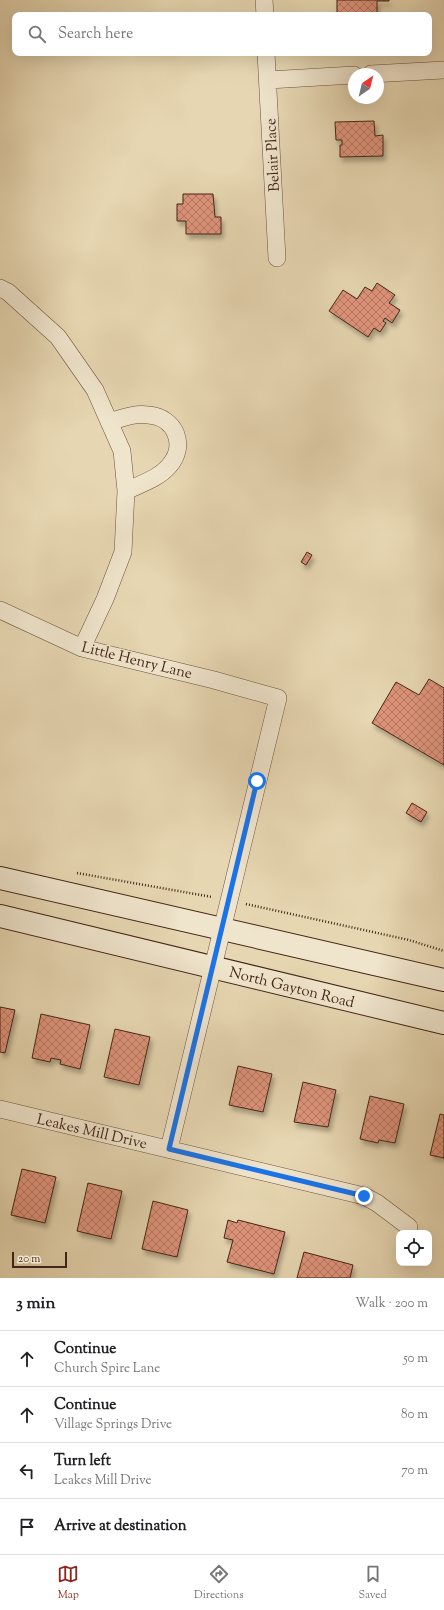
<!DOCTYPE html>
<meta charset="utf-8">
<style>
body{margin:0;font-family:"Sorts Mill Goudy",serif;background:#f6f6f6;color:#202124}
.controls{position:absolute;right:12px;bottom:12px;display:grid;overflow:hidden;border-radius:8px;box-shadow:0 4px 16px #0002}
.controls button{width:36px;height:36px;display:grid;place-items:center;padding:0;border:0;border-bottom:1px solid #e0e0e0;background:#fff;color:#202124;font:20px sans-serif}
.compass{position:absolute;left:348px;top:68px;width:36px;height:36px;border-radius:50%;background:#fff;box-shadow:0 4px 16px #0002;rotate:35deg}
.scale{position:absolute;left:12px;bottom:10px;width:55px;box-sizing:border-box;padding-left:4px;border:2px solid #442616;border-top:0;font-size:11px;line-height:14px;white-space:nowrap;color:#442616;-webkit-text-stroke:3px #efe4cc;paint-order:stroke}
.stop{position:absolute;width:12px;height:12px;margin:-9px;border:3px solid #1a73e8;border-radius:50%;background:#fff}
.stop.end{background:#1a73e8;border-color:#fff;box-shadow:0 1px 4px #0008}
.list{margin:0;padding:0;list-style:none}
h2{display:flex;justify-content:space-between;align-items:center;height:52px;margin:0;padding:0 16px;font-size:17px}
h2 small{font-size:13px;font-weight:400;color:#757577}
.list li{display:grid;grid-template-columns:26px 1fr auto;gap:12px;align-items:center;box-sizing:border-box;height:56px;padding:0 16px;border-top:1px solid #e0e0e0}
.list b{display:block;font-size:15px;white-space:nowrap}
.list p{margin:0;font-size:13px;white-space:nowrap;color:#757577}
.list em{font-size:13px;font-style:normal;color:#757577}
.icon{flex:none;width:22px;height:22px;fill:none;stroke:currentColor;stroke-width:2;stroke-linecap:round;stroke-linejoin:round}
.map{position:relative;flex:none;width:444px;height:1278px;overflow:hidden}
.search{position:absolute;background:#fff;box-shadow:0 4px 16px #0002;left:12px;right:12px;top:12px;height:44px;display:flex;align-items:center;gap:10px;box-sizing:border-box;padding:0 14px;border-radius:8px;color:#757577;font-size:15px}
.sheet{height:276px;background:#fff}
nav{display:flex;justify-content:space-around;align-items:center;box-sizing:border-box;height:56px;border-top:1px solid #e0e0e0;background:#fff;font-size:11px;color:#757577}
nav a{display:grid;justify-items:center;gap:2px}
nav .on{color:#8f2418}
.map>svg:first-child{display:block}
</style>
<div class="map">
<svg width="444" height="1278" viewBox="0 0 444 1278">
<defs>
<pattern id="building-cross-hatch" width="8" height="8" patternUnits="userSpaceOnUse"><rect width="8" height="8" fill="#df947b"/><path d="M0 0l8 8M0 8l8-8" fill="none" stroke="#b67964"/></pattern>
<filter id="shadow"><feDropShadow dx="2.5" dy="4.5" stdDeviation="2" flood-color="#0004"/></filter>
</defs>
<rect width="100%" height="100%" fill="#e6d6b1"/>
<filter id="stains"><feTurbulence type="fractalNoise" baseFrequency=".005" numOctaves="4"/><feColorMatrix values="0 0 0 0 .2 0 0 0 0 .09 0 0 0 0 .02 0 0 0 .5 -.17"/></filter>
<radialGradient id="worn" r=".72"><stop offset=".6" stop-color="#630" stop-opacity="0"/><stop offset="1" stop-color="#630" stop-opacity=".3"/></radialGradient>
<path fill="url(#building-cross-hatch)" stroke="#442616" filter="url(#shadow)" d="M337 0H389V1H377V15H337Z
M374 121 375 136 383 135V156L340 157V145H342V140H336L335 122Z
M183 194H213L215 217H221V234H186V221H177V204H183Z
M377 283 395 295 389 303 400 310 392 323 385 318 383 321 386 323 380 332 374 328 368 337 329 311 343 290 357 299 365 287 372 291Z
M307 552 312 555 306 565 301 562Z
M429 679 444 688V765L372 723 396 682 419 695Z
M412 803 427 812 421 822 406 813Z
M0 1007 15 1010 5 1053 0 1052Z
M41 1014 90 1025 80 1069 60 1064 61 1060 51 1058 50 1062 32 1058Z
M115 1029 150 1037 139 1085 104 1077Z
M238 1066 272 1074 263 1112 229 1105Z
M303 1082 336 1090 328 1127 294 1122Z
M370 1096 404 1104 395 1143 379 1140 378 1143 360 1139Z
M440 1114 444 1115V1158L430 1155Z
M22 1169 56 1177 45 1223 11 1215Z
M88 1183 122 1191 111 1239 77 1231Z
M153 1201 188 1210 177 1257 142 1249Z
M228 1220 237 1223 238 1220 285 1232 274 1274 227 1262 233 1240 224 1238Z
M304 1252 353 1265 350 1278H297Z"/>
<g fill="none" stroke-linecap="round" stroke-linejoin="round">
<g stroke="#6c523d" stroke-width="18">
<path id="street" d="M264 0 265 15
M266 53 277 258
M371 74 444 70
M268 80 354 75
M0 288 8 292 58 337 95 390 122 451 126 491 123 552 105 599 82 648
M109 422C122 418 135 413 148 415 176 417 187 446 169 466 158 479 140 484 126 491
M0 610 82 648 214 680 278 698 169 1149
M0 1109 364 1196 377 1203 409 1227"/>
</g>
<g stroke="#442616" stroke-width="24">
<path id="secondary" d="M0 878 444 980
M0 916 444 1023"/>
</g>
<path stroke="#442616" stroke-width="2.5" stroke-dasharray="1 2" stroke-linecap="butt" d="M77 873 212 897
M246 904 409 940 444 951"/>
<use href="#street" stroke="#efe4cc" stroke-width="17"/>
<use href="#secondary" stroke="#efe4cc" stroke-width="22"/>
</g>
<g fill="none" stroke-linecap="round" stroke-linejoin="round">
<path stroke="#1a73e8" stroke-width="5" d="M257 781 169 1149 364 1196"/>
</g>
<g text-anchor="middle" stroke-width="3" stroke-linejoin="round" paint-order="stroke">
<g font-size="15" fill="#442616" stroke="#efe4cc">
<text transform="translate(272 155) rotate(-93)" y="5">Belair Place</text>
<text transform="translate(137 660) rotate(14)" y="5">Little Henry Lane</text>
<text transform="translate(292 987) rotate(14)" y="5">North Gayton Road</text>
<text transform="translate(92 1131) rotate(13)" y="5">Leakes Mill Drive</text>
</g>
</g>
<rect width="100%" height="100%" filter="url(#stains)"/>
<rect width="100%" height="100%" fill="url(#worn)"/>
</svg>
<div class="controls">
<button><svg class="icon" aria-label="locate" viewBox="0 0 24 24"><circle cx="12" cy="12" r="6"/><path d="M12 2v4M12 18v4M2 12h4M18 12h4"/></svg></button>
</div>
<svg class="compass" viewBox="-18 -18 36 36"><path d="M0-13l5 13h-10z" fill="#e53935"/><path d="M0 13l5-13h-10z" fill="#757577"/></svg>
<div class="scale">20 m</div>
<div class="stop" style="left:257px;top:781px"></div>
<div class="stop end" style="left:364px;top:1196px"></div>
<div class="search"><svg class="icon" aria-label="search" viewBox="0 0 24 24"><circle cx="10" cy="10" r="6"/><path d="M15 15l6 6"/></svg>Search here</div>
</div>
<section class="sheet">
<h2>3 min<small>Walk · 200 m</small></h2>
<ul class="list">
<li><svg class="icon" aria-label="ahead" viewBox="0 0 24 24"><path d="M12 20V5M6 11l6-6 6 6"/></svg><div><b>Continue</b><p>Church Spire Lane</p></div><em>50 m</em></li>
<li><svg class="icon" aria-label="ahead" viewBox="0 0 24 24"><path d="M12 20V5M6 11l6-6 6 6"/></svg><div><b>Continue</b><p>Village Springs Drive</p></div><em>80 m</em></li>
<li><svg class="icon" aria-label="left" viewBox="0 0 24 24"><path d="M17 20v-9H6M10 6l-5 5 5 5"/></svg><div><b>Turn left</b><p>Leakes Mill Drive</p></div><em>70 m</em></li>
<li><svg class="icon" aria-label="arrive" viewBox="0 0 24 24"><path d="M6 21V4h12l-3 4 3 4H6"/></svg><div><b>Arrive at destination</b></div></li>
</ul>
</section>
<nav>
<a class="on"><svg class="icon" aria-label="map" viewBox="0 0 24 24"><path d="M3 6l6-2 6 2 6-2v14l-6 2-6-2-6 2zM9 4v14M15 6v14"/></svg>Map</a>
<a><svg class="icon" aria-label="directions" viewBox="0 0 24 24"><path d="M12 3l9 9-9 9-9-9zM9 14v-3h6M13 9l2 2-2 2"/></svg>Directions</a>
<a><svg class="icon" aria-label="saved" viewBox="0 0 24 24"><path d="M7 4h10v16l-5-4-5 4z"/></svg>Saved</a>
</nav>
